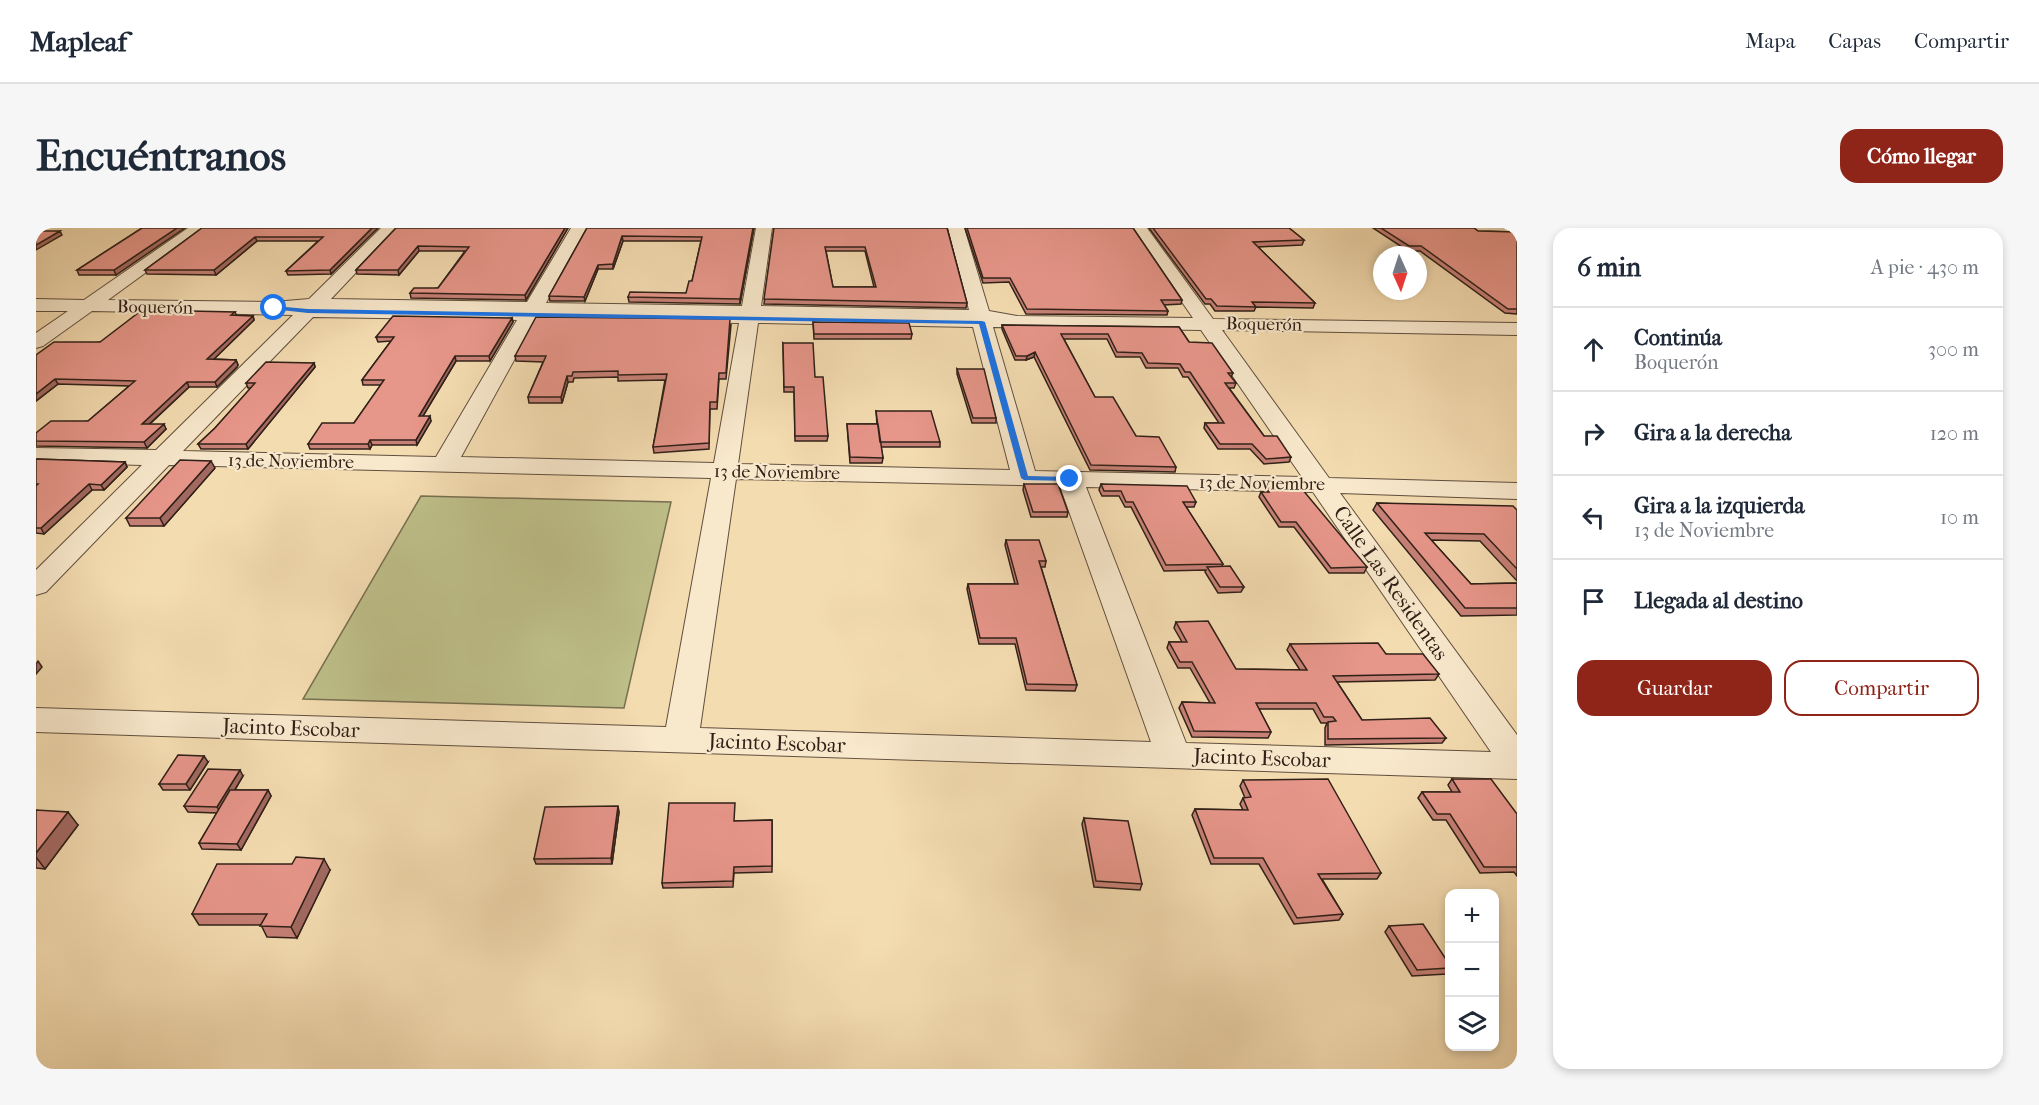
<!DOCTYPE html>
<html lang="es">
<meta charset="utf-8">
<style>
body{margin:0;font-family:"IM FELL French Canon",serif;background:#f6f6f7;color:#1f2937}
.controls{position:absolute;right:18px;bottom:18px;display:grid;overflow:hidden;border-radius:12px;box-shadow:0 3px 9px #0003}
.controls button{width:54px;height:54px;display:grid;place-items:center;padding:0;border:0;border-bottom:2px solid #e0e1e3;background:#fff;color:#1f2937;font:30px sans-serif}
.compass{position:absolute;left:1337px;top:18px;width:54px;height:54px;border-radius:50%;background:#fff;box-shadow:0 3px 9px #0003;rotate:177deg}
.stop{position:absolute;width:18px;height:18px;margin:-14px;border:4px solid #1a73e8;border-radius:50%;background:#fff}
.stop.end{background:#1a73e8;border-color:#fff;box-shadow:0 2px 6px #0008}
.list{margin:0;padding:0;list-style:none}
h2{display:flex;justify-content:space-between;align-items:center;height:78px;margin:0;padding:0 24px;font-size:26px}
h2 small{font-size:20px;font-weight:400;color:#747a83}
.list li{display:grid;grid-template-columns:39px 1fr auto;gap:18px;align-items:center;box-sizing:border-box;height:84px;padding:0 24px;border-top:2px solid #e0e1e3}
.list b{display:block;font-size:22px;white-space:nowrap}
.list p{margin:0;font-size:20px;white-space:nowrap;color:#747a83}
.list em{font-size:20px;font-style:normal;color:#747a83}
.actions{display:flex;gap:12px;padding:18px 24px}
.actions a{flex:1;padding:14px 0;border:2px solid #8f2418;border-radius:18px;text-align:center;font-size:21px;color:#8f2418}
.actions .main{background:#8f2418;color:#fff}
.icon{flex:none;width:33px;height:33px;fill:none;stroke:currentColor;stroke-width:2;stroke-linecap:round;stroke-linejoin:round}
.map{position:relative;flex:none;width:1481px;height:841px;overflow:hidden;border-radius:18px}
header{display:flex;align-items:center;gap:36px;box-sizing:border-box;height:84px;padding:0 30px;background:#fff;border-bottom:2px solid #e0e1e3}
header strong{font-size:28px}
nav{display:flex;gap:33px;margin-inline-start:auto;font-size:21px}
.intro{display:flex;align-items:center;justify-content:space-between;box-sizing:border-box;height:144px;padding:0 36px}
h1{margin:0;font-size:42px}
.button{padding:15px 27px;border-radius:18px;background:#8f2418;color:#fff;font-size:21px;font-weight:700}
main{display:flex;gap:36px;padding:0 36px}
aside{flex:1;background:#fff;border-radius:18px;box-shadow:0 3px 9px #0003}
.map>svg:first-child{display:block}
</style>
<header>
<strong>Mapleaf</strong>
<nav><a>Mapa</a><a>Capas</a><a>Compartir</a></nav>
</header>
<div class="intro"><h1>Encuéntranos</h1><a class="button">Cómo llegar</a></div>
<main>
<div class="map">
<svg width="1481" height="841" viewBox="0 0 1481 841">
<rect width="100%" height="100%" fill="#f4dcb1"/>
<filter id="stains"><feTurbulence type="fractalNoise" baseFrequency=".00333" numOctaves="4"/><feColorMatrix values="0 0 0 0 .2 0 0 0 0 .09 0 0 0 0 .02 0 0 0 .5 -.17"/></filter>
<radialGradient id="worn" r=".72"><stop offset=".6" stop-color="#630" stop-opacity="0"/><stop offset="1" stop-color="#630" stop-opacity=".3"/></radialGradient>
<path fill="#bebf89" stroke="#777050" stroke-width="1.5" d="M385 268 635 274 588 480 267 471Z"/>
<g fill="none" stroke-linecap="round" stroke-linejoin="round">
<g stroke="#614f3e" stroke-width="2">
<path id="street" d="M152 0H171L72 72 238 74 273 71 345 0H362L295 71 491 74 535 0H551L510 75 706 78 720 0H736L725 78 933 82 912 0H928L953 83 981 88 1157 90 1095 0H1111L1177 91 1481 95V107L1186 102 1293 250 1481 255V271L1304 265 1481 507V551L0 504V480L630 499 675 250 133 237 10 364 0 367V342L106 237 0 234V220L120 222 257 87 56 83 7 118 0 120V105L32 83H0V71L48 72ZM277 89 481 92 400 229 147 223ZM500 92 703 95 678 235 425 229ZM722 95 937 99 974 242 702 236ZM957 99 1165 102 1266 249 999 243ZM700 251 1024 258 1115 514 664 500ZM1050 259 1277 264 1455 524 1150 515Z
M1433 0H1481V6L1441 5Z"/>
</g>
<use href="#street" fill="#f8e8cc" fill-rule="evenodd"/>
</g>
<path fill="#c78177" stroke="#302018" stroke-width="1.5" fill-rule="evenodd" d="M106 0 80 47H43L41 42Z
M166 0H342L295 46 252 47 250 43 282 13H221L180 47 111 46 109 42Z
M360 0H532L490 72 375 70 374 65 402 60 429 23H383L363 47 321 46 320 42Z
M551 0H718L704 76 593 74 592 69 650 65 656 53 665 13H587L577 41H562L549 73H514L513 68Z
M738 0H911L931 75 930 80 728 76ZM790 23H829L838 59H797Z
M929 0H1097L1146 72 1145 76 1128 77 1132 83 1131 87 990 86 973 54 947 55Z
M1113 0H1253L1268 12 1266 17 1222 19 1279 75 1277 80 1220 79 1218 83H1179L1174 76H1169Z
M1337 0H1438L1442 3 1481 4V86L1469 85 1384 23H1372Z
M199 84 201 88H217L218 92 178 131 200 132 202 137 201 139 181 159H153L114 196 130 201 111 220 0 218V205L52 193 93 158 22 156 0 173V127L64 114Z
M476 90 477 94 454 133H420L387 188 395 193 381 217H336L334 221H274L272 216 318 195 345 157H327L326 152 355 113 342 114 340 109Z
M777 94 876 106 875 111H778Z
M695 97 690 151H683L681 181H674L673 221 618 225 617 219 629 152 582 153V149L538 150 537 154H532L526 175H493L492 169 507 134 480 133 479 128Z
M966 97 1143 99 1153 114 1197 145 1195 149 1200 155 1198 160H1193L1228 208 1255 229 1253 234 1228 236 1214 221H1182L1168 200 1169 195H1183L1152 149H1147L1142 140H1110L1104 129H1080L1071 111H1028L1059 169 1100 208 1140 239 1139 244 1054 242 998 129 990 132H979L966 101Z
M747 115 779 149 792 208 791 213H759L758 164H748Z
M278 135 279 139 212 221H165L162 216 179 200 215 160H212L210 155Z
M921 141 960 190V195H936L921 146Z
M840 183 904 214V219H845L847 230 846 235H814L811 196H841Z
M0 231 89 234 91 239 68 262H56L8 306 0 305Z
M179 240 128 298H94L90 290Z
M988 256 1032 284 1031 289H995L987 262Z
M1065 256 1160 274 1158 279H1150L1187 336 1186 338 1208 359 1205 364 1182 365 1169 344 1170 342 1128 343 1095 279H1089L1083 268H1066L1063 262Z
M1230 260 1331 339 1328 345H1293L1258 299H1243L1223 269 1225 264H1229Z
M1341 275 1481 282V353L1444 313 1395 312 1435 356 1481 355V387L1425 388 1337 282Z
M970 312 1010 333 1009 339H1005L1041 457 1039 463 990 462 979 416H943L931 361 932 356H979L969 317Z
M1140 394 1200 441 1264 442 1251 422 1254 416 1350 426 1403 446 1399 452 1301 454 1326 492 1410 510 1406 515 1289 517V500L1291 495H1285L1277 481H1223L1235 504 1232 510 1156 509 1143 480 1146 474 1174 475 1154 440H1142L1131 420 1133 414H1146L1138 400Z
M172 534 154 562H127L123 556Z
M207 548 199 562H232L235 568 205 622 166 621 163 615 181 585 152 584 148 578Z
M1416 551 1481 586V648L1478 644 1444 645 1410 592H1397L1382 570 1386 564H1416L1412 557Z
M1207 552 1345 645 1341 651H1286L1307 686 1303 692 1258 696 1223 636H1175L1156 587 1159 581 1207 582 1204 576 1207 570H1209L1204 558Z
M0 582 42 597 9 641 0 640Z
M583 584 576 636H500L498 631Z
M1048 590 1106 656 1104 662 1058 659 1046 596Z
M736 592V644L698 645 697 659 627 660 626 655 699 593Z
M294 642 261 710 231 709 225 697H163L156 686Z
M1353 698 1413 740V743L1411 746 1376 748 1349 704Z"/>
<path fill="#a26961" stroke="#302018" stroke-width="1.5" d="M141 0H149L80 47 78 42Z
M336 0H342L295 46 294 42Z
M529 0H532L490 72 489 67Z
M717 0H718L704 76V71Z
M24 3 26 7 0 22V17Z
M586 8 587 13 577 41V36Z
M219 9 221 13 180 47 178 42Z
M382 18 383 23 363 47 362 42Z
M562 37V41L549 73 548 69Z
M217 88 218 92 173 136 171 131Z
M476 90 477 94 454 133 453 128Z
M999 124 998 129 990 132 991 128Z
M419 128 420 133 384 193 383 188Z
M200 132 202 137 201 139 181 159 179 154Z
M278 135 279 139 212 221 210 216Z
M531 148 532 154 526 175 525 169Z
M19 151 22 156 0 173V166Z
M151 154 153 159 108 201 106 196Z
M394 188 395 193 381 217 380 212Z
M128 196 130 201 111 220 108 214Z
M334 212 336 217 334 221 332 216Z
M175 233 179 240 128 298 124 290Z
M89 234 91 239 68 262 65 257Z
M53 256 56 262 8 306 5 300Z
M2 433 6 439 0 446V436Z
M168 528 172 534 154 562 150 556Z
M204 542 207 548 185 585 181 579Z
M232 562 235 568 205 622 201 616Z
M582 578 583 584 576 636 575 630Z
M32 584 42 597 9 641 0 629V625Z
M288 631 294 642 261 710 255 699Z"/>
<path fill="#e7968a" stroke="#302018" stroke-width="1.5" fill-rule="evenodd" d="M106 0H141L78 42H41Z
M166 0H336L294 42 250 43 287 9H219L178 42H109Z
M360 0H529L489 67 374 65 378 60H402L433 19 382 18 362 42H320Z
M551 0H717L704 71 592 69 594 64 650 65 653 53H656L666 9 586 8 577 36 562 37 548 69 513 68Z
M738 0H911L931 75 728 71ZM789 19H829L840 59H797Z
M931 0H1097L1146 72H1125L1132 83 991 81 974 50H947Z
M1117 0H1253L1268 12 1217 14 1279 75 1216 74 1220 79 1181 78 1175 71H1170Z
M1345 0H1438L1442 3 1481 4V81H1472L1385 18H1373Z
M0 3H24L0 17Z
M106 82 199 84 195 87 217 88 171 131 200 132 199 134 179 154H151L106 196H128L108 214 0 213V205L15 193H52L99 153 19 151 0 166V127L18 114H64Z
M357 88 476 90 453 128H419L383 188H394L380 212H334L332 216H272L286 195H318L348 152H326L358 109H340Z
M500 89 694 91 690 145H683L681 174H674L673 215 617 219 631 146 582 147V143L537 144 536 148H531L525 169H492L510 128H479Z
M777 94 873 95 876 106H778Z
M966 97 1143 99 1153 114 1176 115 1197 145H1192L1200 155H1189L1228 208H1241L1255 229 1230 231 1216 216H1184L1169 195H1188L1154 144H1149L1144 136 1112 135 1106 125 1081 124 1072 106H1025L1059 169H1077L1100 208 1123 209 1140 239 1055 237 999 124 991 128H980Z
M747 115H777L779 149H787L792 208H759L758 159H748Z
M230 134 278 135 210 216H162L179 200 219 155H210Z
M921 141H948L960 190H937Z
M840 183H895L904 214H844Z
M811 196H842L847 230 814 229Z
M0 231 89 234 65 257 53 256 5 300H0V258L2 256H0Z
M144 232 175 233 124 290H90Z
M988 256H1022L1032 284H997Z
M1065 256 1151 258 1160 274H1147L1187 336 1130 337 1097 274H1090L1085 263H1068Z
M1230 260 1266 261 1331 339 1295 340 1260 294H1245L1225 264H1233Z
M1341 275 1477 278 1481 282V341L1448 306 1389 305 1435 356 1481 355V380H1429Z
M970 312H1003L1010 333H1003L1041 457 991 456 980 410H944L932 356H982Z
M1194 338 1208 359H1184L1171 339Z
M1172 393 1200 441 1271 442 1254 416 1342 415 1350 426H1387L1403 446 1297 448 1326 492 1394 490 1410 510 1292 511V494L1300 493 1297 489H1288L1280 475H1220L1235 504 1158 503 1146 474 1179 475 1156 434H1144L1133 414H1151L1140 394Z
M142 527 168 528 150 556H123Z
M172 541 204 542 181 579 148 578Z
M1292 551 1345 645 1282 646 1307 686 1261 690 1227 630H1178L1159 581 1212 582 1207 570 1215 569 1207 552Z
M1416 551H1455L1481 586V639H1448L1414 586H1401L1386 564H1424Z
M194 562H232L201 616 163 615Z
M633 575H699L698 593 736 592V638L698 639 697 653 626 655Z
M582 578 575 630 498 631 509 579Z
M0 582 32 584 0 625Z
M1048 590 1092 593 1106 656 1060 653Z
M260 629 288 631 255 699 224 698 231 686H156L181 636H256Z
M1387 696 1413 736V740L1381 742 1353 698Z"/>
<path fill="#1a73e8" d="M238 78 272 81 946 93 949 94 992 248 1034 249 1038 251 1034 253 988 252 985 250 943 96 272 85 236 81Z"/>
<g text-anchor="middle" stroke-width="4.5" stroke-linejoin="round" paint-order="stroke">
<g font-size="18" fill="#302018" stroke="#f8e8cc">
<text transform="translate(119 79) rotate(1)" y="6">Boquerón</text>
<text transform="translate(1228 96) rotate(1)" y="6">Boquerón</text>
<text transform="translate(255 233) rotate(1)" y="6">13 de Noviembre</text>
<text transform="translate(741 244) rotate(1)" y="6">13 de Noviembre</text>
<text transform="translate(1226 255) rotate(1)" y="6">13 de Noviembre</text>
</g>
<g font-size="21" fill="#302018" stroke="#f8e8cc">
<text transform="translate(1355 355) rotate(55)" y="7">Calle Las Residentas</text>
<text transform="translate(255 500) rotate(2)" y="7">Jacinto Escobar</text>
<text transform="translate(741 515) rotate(2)" y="7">Jacinto Escobar</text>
<text transform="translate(1226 530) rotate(2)" y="7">Jacinto Escobar</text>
</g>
</g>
<rect width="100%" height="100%" filter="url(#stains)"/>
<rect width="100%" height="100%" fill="url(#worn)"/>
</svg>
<div class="controls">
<button>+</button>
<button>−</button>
<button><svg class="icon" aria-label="layers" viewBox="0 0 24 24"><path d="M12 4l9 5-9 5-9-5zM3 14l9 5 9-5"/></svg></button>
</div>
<svg class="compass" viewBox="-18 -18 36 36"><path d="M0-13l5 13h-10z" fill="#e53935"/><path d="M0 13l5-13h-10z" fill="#747a83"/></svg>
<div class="stop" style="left:238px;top:80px"></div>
<div class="stop end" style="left:1034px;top:251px"></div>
</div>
<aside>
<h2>6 min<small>A pie · 430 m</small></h2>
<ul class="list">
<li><svg class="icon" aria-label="ahead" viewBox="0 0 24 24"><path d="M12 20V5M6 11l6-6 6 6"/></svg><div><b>Continúa</b><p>Boquerón</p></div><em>300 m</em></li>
<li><svg class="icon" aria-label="right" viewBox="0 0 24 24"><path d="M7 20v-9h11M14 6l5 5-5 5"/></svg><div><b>Gira a la derecha</b></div><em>120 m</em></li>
<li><svg class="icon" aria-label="left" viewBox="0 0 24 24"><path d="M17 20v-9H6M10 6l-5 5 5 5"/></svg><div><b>Gira a la izquierda</b><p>13 de Noviembre</p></div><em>10 m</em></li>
<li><svg class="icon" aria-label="arrive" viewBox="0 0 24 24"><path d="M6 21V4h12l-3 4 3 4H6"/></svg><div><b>Llegada al destino</b></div></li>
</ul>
<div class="actions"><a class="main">Guardar</a><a>Compartir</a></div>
</aside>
</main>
